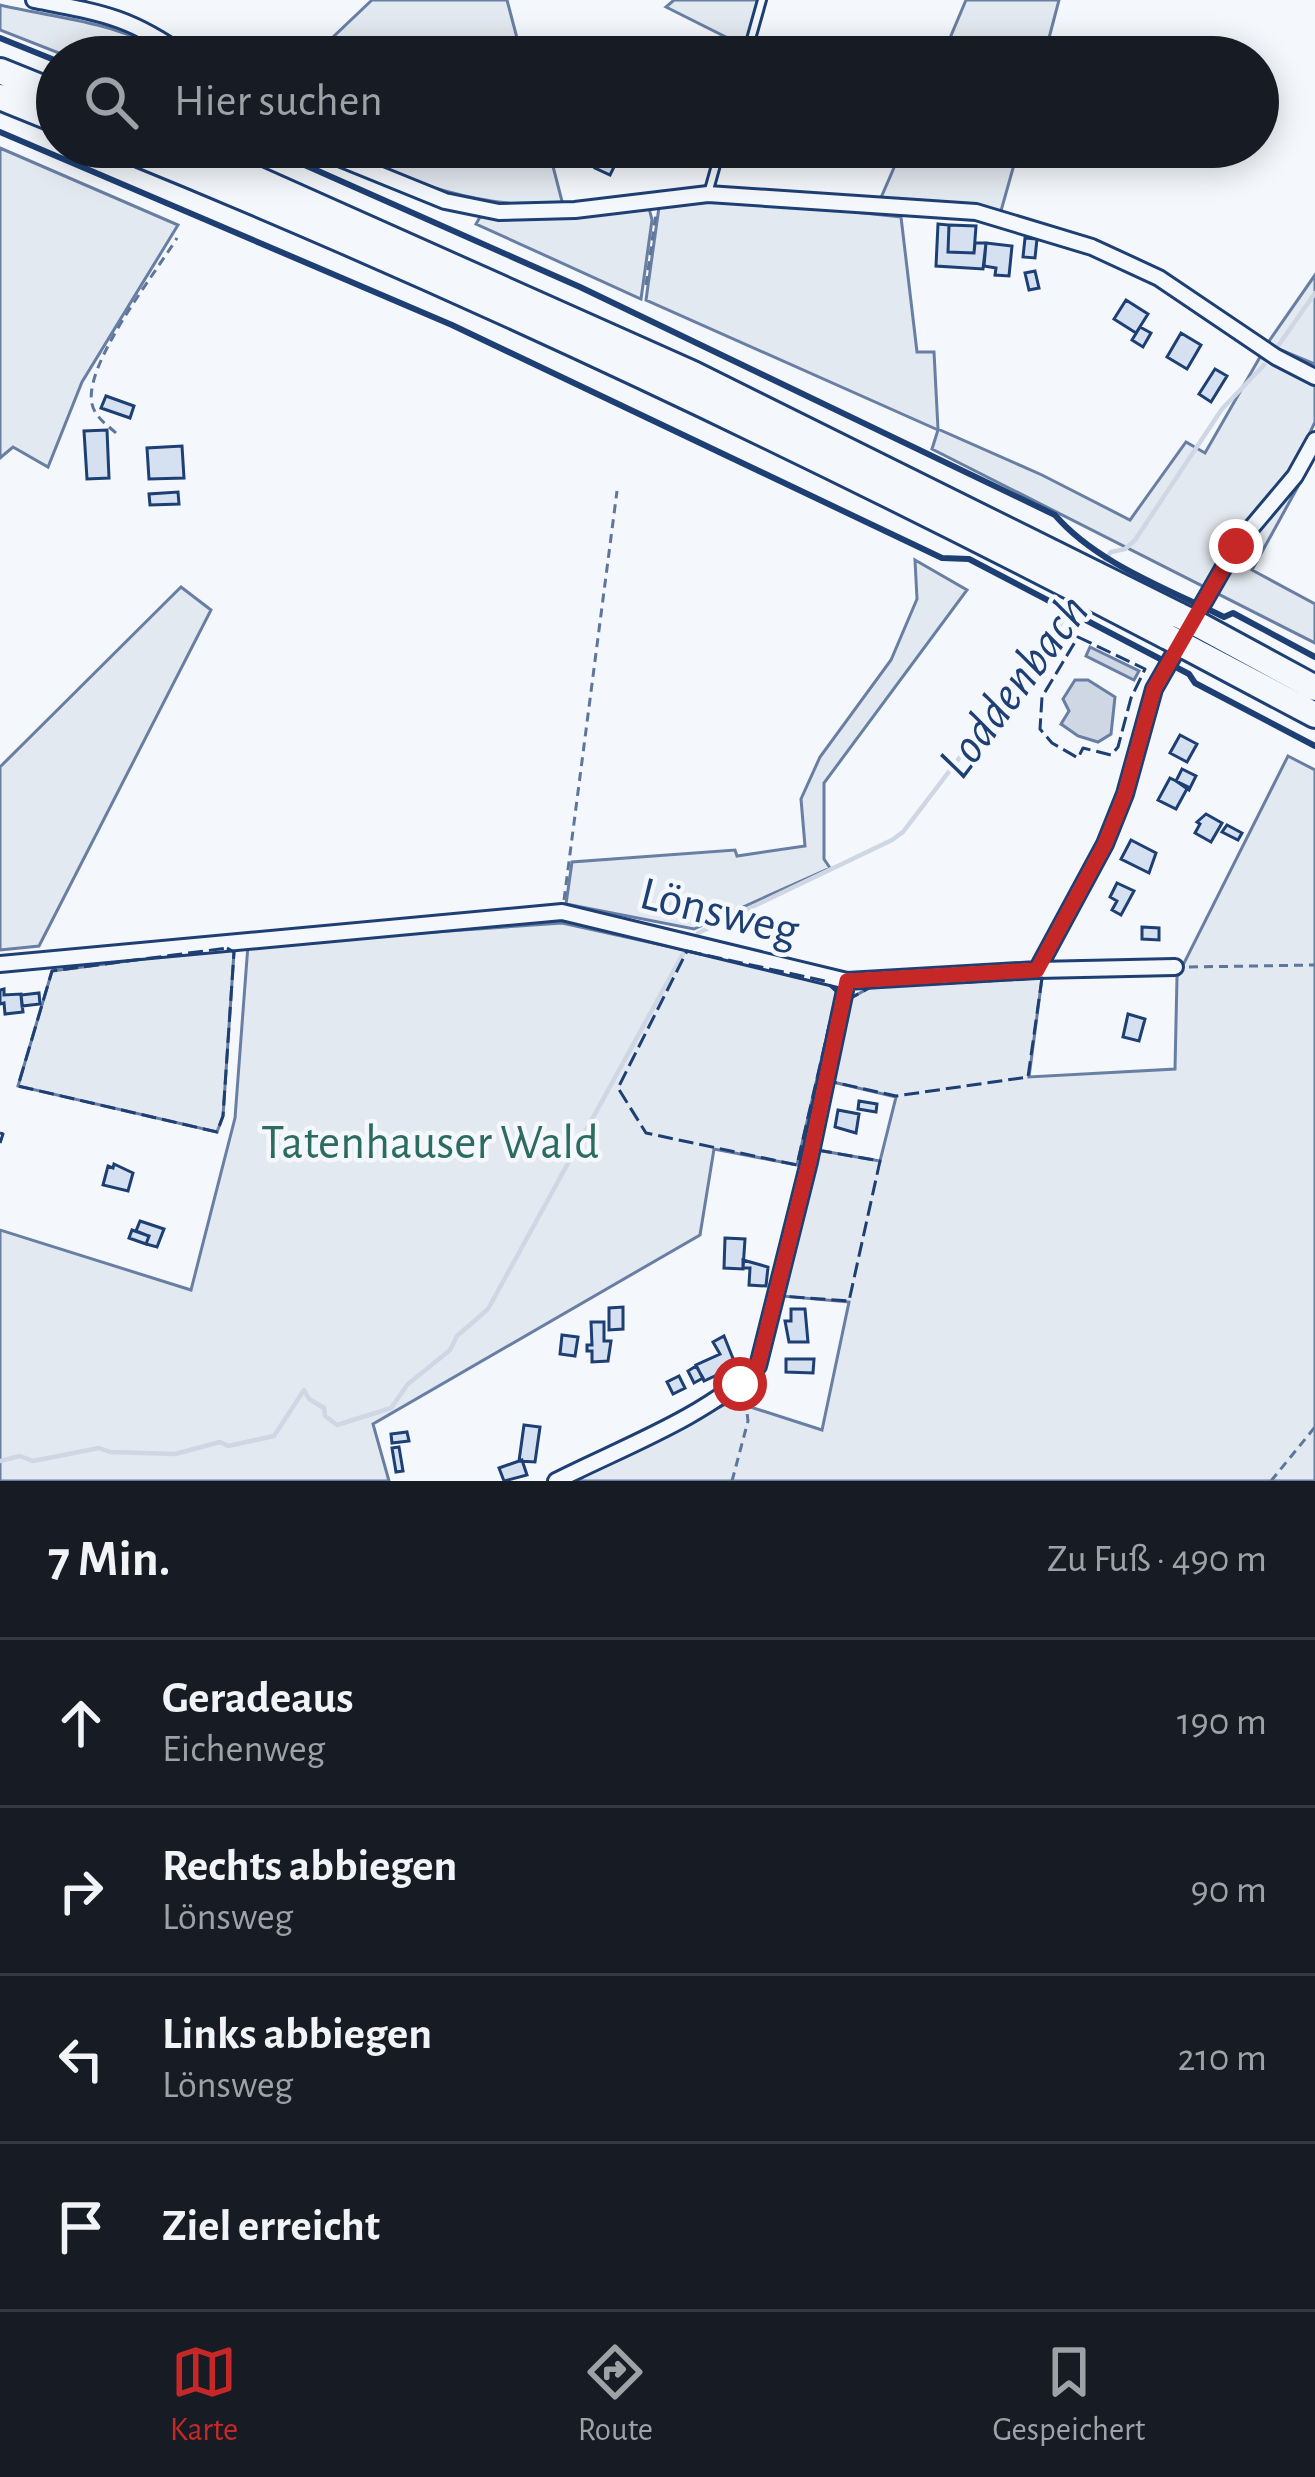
<!DOCTYPE html>
<html lang="de">
<meta charset="utf-8">
<style>
body{margin:0;font-family:"Alegreya Sans",sans-serif;background:#20242c;color:#f1f3f6}
.stop{position:absolute;width:36px;height:36px;margin:-27px;border:9px solid #c62828;border-radius:50%;background:#fff}
.stop.end{background:#c62828;border-color:#fff;box-shadow:0 3px 12px #0008}
.list{margin:0;padding:0;list-style:none}
h2{display:flex;justify-content:space-between;align-items:center;height:156px;margin:0;padding:0 48px;font-size:51px}
h2 small{font-size:39px;font-weight:400;color:#9ea1a6}
.list li{display:grid;grid-template-columns:78px 1fr auto;gap:36px;align-items:center;box-sizing:border-box;height:168px;padding:0 48px;border-top:3px solid #363941}
.list b{display:block;font-size:45px;white-space:nowrap}
.list p{margin:0;font-size:39px;white-space:nowrap;color:#9ea1a6}
.list em{font-size:39px;font-style:normal;color:#9ea1a6}
.icon{flex:none;width:66px;height:66px;fill:none;stroke:currentColor;stroke-width:2;stroke-linecap:round;stroke-linejoin:round}
.map{position:relative;flex:none;width:1315px;height:1481px;overflow:hidden}
.search{position:absolute;background:#171b24;box-shadow:0 6px 30px #0003;left:36px;right:36px;top:36px;height:132px;display:flex;align-items:center;gap:30px;box-sizing:border-box;padding:0 42px;border-radius:66px;color:#9ea1a6;font-size:45px}
.sheet{height:828px;background:#171b24}
nav{display:flex;justify-content:space-around;align-items:center;box-sizing:border-box;height:168px;border-top:3px solid #363941;background:#171b24;font-size:33px;color:#9ea1a6}
nav a{display:grid;justify-items:center;gap:6px}
nav .on{color:#c62828}
.map>svg:first-child{display:block}
</style>
<div class="map">
<svg width="1315" height="1481" viewBox="0 0 1315 1481">
<rect width="100%" height="100%" fill="#f4f7fb"/>
<path fill="#e3e9f0" stroke="#687fa3" stroke-width="3" d="M372 0H507L522 57H312Z
M674 0H759L746 47 666 7Z
M966 0H1059L1044 57H942Z
M0 5C59 19 120 21 170 57H69L0 30Z
M332 147H548L563 205C480 209 407 182 332 147Z
M903 147H1019L1001 211 880 200Z
M0 148 178 225 82 382 48 467 13 447 0 458Z
M708 196 901 217 917 352H934L938 429 1042 475 1130 520 1186 442 1205 453 1260 357 1315 384V422L1298 458 1312 461 1252 570 1315 604V643L932 449 938 430 646 300 660 200Z
M649 208 652 220 641 299 476 224 480 217H557Z
M1315 275V364L1267 344Z
M915 560 967 590 824 783V859L830 868 694 929 566 904 572 862 735 850 737 856 805 846 801 799 820 757 891 660 917 599Z
M181 587 211 610 39 946 0 950V767Z
M1288 756 1315 770V1481H575L732 1401 822 1430 849 1302 781 1296 817 1150 880 1161 896 1097 833 1082 849 999 871 987 1042 978 1029 1077 1175 1069 1177 977Z
M562 923 825 981 837 992 797 1165 714 1149 700 1235 373 1424 389 1481H0V1230L191 1290 235 1118 248 945Z
M227 948 234 952 223 1116 217 1132 18 1086 52 971Z"/>
<path fill="#cfd7e4" stroke="#687fa3" stroke-width="3" d="M1090 647 1139 671 1134 680 1086 656Z
M1075 680H1088L1115 697 1111 734 1098 742 1078 736 1061 724 1069 711 1063 699Z"/>
<g fill="none" stroke-linecap="round" stroke-linejoin="round">
<path stroke="#cfd7e4" stroke-width="4.5" d="M1278 346 1315 293
M1100 567 1111 552 1125 549 1135 540 1222 409 1264 365
M698 933 892 840 903 832 1053 635 1076 600
M0 1461 20 1456 33 1461 99 1448 110 1452 175 1454 220 1442 228 1446 274 1436 304 1390 309 1399 324 1408 325 1416 337 1425 391 1408 408 1384 450 1350 457 1336 488 1309 685 950"/>
</g>
<path fill="#d5e0f0" stroke="#1d3f73" stroke-width="3" d="M566 147H624L610 175 595 168 598 162 565 150Z
M938 224 949 225 948 252 974 253 975 243H986L983 269 936 266Z
M949 225 976 226 974 253 948 252Z
M1025 238 1037 239 1035 258 1023 257Z
M986 243 1012 246 1009 276 995 275 996 268 984 266Z
M1035 271 1039 288 1029 290 1025 273Z
M1126 300 1148 314 1136 333 1114 319Z
M1140 327 1151 333 1143 347 1132 340Z
M1181 333 1201 345 1187 369 1167 357Z
M1215 369 1227 376 1211 402 1199 394Z
M106 396 134 406 130 418 101 408Z
M107 430 109 478 87 479 84 431Z
M182 446 184 478 149 479 147 448Z
M178 492 179 504 150 505 149 494Z
M1180 735 1197 744 1187 762 1170 753Z
M1182 769 1196 776 1189 790 1176 781Z
M1170 778 1188 787 1176 809 1158 800Z
M1206 814 1222 823 1211 842 1195 833 1200 824 1197 822Z
M1227 825 1242 833 1238 840 1222 832Z
M1131 840 1156 853 1149 873 1121 859Z
M1117 883 1134 891 1121 915 1112 910 1117 901 1110 897Z
M1142 927 1159 928V940L1142 939Z
M4 989V995L21 994 23 1012 5 1014 4 1003 0 1004V990Z
M39 993 40 1004 22 1006 21 995Z
M1128 1014 1145 1019 1139 1041 1123 1037Z
M859 1101 877 1104 876 1112 858 1109Z
M838 1110 859 1114 856 1133 835 1127Z
M114 1164 133 1173 128 1191 103 1185 108 1166 113 1168Z
M140 1221 164 1229 157 1247 146 1244 149 1236 136 1231Z
M132 1230 149 1236 146 1244 129 1238Z
M725 1238 745 1239 743 1269 724 1268Z
M743 1260 768 1267 766 1286 749 1285 750 1268H743Z
M623 1307V1329L609 1330V1308Z
M791 1309H805L808 1342H789L785 1321H791Z
M591 1322H604V1341H611L608 1361 592 1362V1351H587V1345H592Z
M562 1335 578 1337 575 1356 560 1354Z
M724 1336 736 1366 704 1381 696 1365 720 1354 713 1342Z
M786 1359H814L813 1373 786 1372Z
M696 1366 703 1378 694 1383 688 1371Z
M679 1376 685 1388 673 1394 667 1382Z
M524 1425 540 1427 535 1462 519 1461Z
M407 1432 409 1441 392 1443 391 1434Z
M399 1447 403 1471 396 1472 392 1448Z
M522 1460 527 1475 504 1481 499 1468Z"/>
<g fill="none" stroke-linecap="round" stroke-linejoin="round">
<g stroke="#1d3f73" stroke-width="12">
<path id="service" d="M746 57 762 0
M709 190 721 147"/>
</g>
<g stroke="#1d3f73" stroke-width="20">
<path id="minor" d="M34 0C101 13 129 16 186 57
M312 147 445 201 499 212 575 210 708 194 976 212 1092 247 1159 278 1276 357 1315 377
M0 964 562 912 847 981 1037 970 1175 967
M1037 970 1105 844 1125 794 1154 689 1236 546 1295 476 1315 440
M556 1481C623 1447 704 1418 758 1366L809 1162 847 981"/>
</g>
<g stroke="#1d3f73" stroke-width="30">
<path id="motorway" d="M0 71 57 94
M0 97 57 120
M122 147C478 292 827 459 1168 637
M185 147 693 374 1180 616
M1197 624 1315 688
M1185 646 1315 715"/>
</g>
<path stroke="#5e769c" stroke-width="3" stroke-dasharray="9 6" stroke-linecap="butt" d="M646 285 656 213
M116 433C106 424 95 417 92 404 83 365 155 274 177 238
M564 900 617 491
M1189 967 1315 965
M732 1481 748 1421 745 1395
M1271 1481 1315 1427"/>
<use href="#service" stroke="#f4f7fb" stroke-width="6"/>
<use href="#minor" stroke="#f4f7fb" stroke-width="14"/>
<use href="#motorway" stroke="#f4f7fb" stroke-width="24"/>
<g stroke="#1d3f73" stroke-width="30" stroke-linecap="butt">
<path id="motorway-bridge" d="M1180 616 1197 624
M1168 637 1185 646"/>
</g>
<use href="#motorway-bridge" stroke="#f4f7fb" stroke-width="24"/>
<path stroke="#1d3f73" stroke-width="3" stroke-dasharray="15 6" stroke-linecap="butt" d="M1078 637 1145 669 1131 698 1118 747 1111 755 1083 748 1078 758 1052 743 1040 729 1042 697Z
M227 948 234 952 223 1116 217 1132 18 1086 52 971Z
M687 951 825 981 837 992 797 1165 646 1133 618 1088Z
M1042 978 1028 1077 896 1096 833 1082 849 999 871 987Z
M0 1133 3 1134 0 1143
M817 1150 880 1161 849 1301 781 1296Z"/>
<path stroke="#1d3f73" stroke-width="6" d="M0 38 57 61
M0 132 452 325 942 558 969 559 1189 674 1195 683 1315 746
M264 147 580 287 1055 515C1096 563 1168 589 1224 617L1233 613 1315 657"/>
</g>
<g fill="none" stroke-linecap="round" stroke-linejoin="round">
<path stroke="#c62828" stroke-width="15" d="M740 1384 758 1366 809 1162 847 981 1037 970 1105 844 1125 794 1154 689 1236 546"/>
</g>
<g text-anchor="middle" stroke-width="9" stroke-linejoin="round" paint-order="stroke">
<g font-size="48" fill="#1d3f73" stroke="#f4f7fb">
<text transform="translate(720 910) rotate(14)" y="17">Lönsweg</text>
</g>
<g font-size="48" fill="#2c6c60" stroke="#f4f7fb">
<text x="430" y="1158">Tatenhauser Wald</text>
</g>
<g font-size="51" font-style="italic" fill="#1d3f73" stroke="#f4f7fb">
<text transform="translate(1012 685) rotate(-53)" y="18">Loddenbach</text>
</g>
</g>
</svg>
<div class="stop" style="left:740px;top:1384px"></div>
<div class="stop end" style="left:1236px;top:546px"></div>
<div class="search"><svg class="icon" aria-label="search" viewBox="0 0 24 24"><circle cx="10" cy="10" r="6"/><path d="M15 15l6 6"/></svg>Hier suchen</div>
</div>
<section class="sheet">
<h2>7 Min.<small>Zu Fuß · 490 m</small></h2>
<ul class="list">
<li><svg class="icon" aria-label="ahead" viewBox="0 0 24 24"><path d="M12 20V5M6 11l6-6 6 6"/></svg><div><b>Geradeaus</b><p>Eichenweg</p></div><em>190 m</em></li>
<li><svg class="icon" aria-label="right" viewBox="0 0 24 24"><path d="M7 20v-9h11M14 6l5 5-5 5"/></svg><div><b>Rechts abbiegen</b><p>Lönsweg</p></div><em>90 m</em></li>
<li><svg class="icon" aria-label="left" viewBox="0 0 24 24"><path d="M17 20v-9H6M10 6l-5 5 5 5"/></svg><div><b>Links abbiegen</b><p>Lönsweg</p></div><em>210 m</em></li>
<li><svg class="icon" aria-label="arrive" viewBox="0 0 24 24"><path d="M6 21V4h12l-3 4 3 4H6"/></svg><div><b>Ziel erreicht</b></div></li>
</ul>
</section>
<nav>
<a class="on"><svg class="icon" aria-label="map" viewBox="0 0 24 24"><path d="M3 6l6-2 6 2 6-2v14l-6 2-6-2-6 2zM9 4v14M15 6v14"/></svg>Karte</a>
<a><svg class="icon" aria-label="directions" viewBox="0 0 24 24"><path d="M12 3l9 9-9 9-9-9zM9 14v-3h6M13 9l2 2-2 2"/></svg>Route</a>
<a><svg class="icon" aria-label="saved" viewBox="0 0 24 24"><path d="M7 4h10v16l-5-4-5 4z"/></svg>Gespeichert</a>
</nav>
